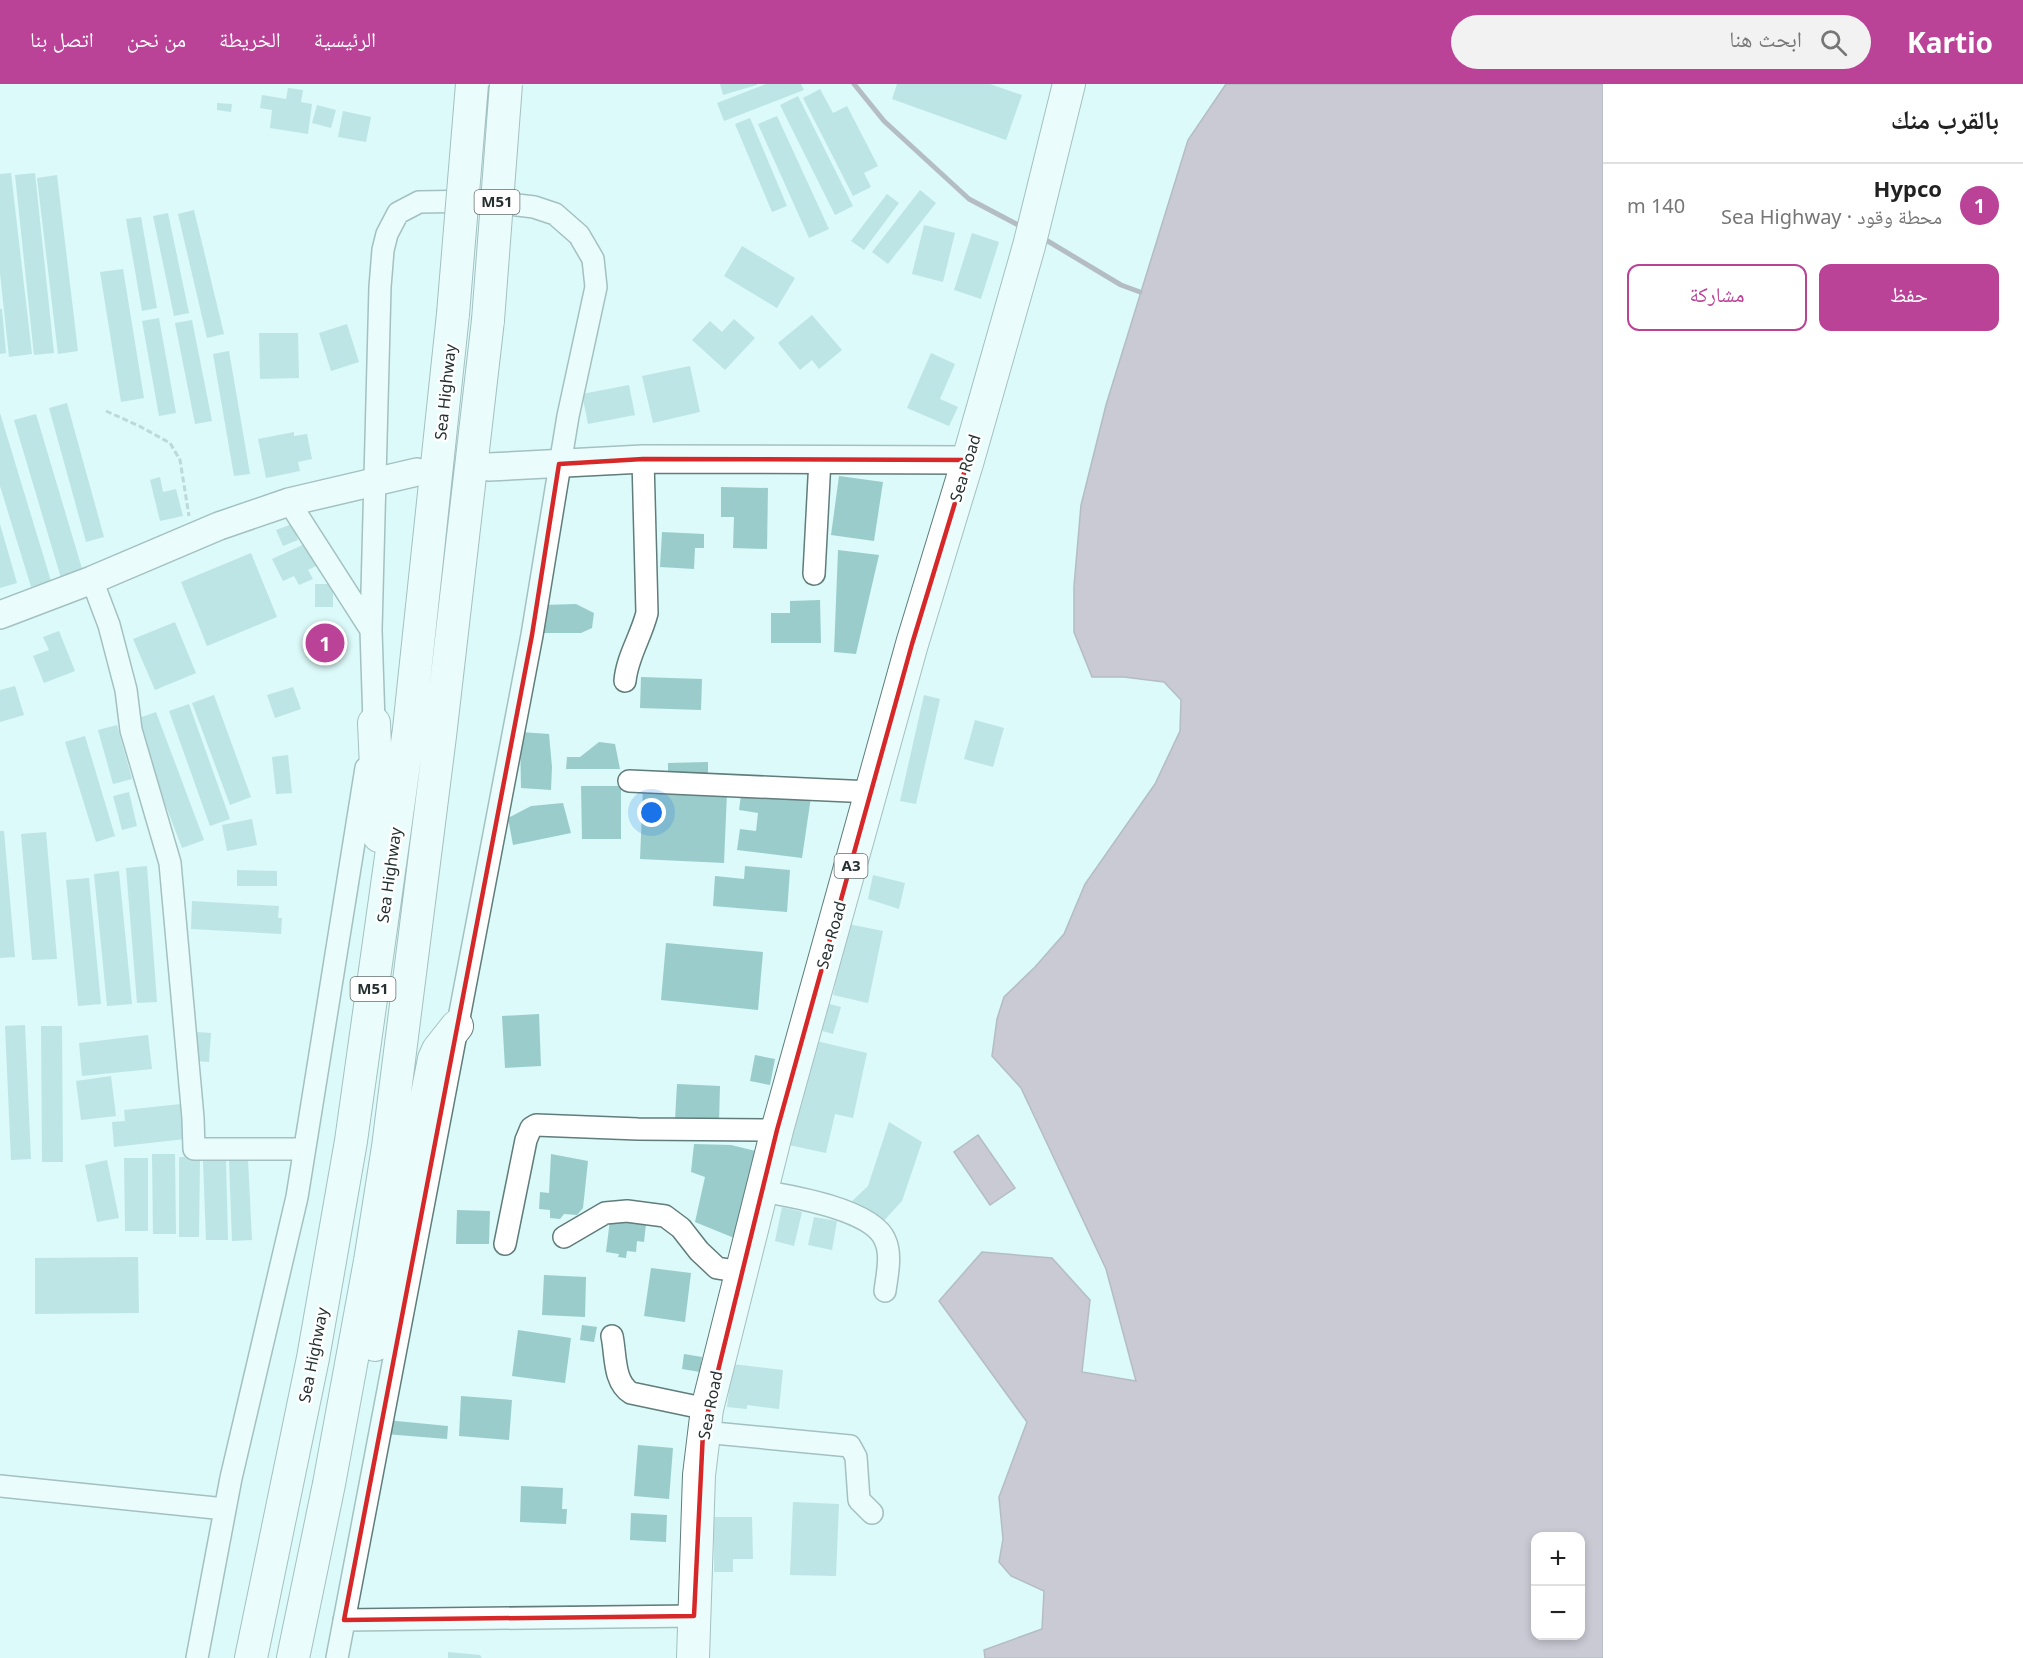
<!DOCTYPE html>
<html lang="ar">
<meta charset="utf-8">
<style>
body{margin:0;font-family:"Noto Sans","Noto Naskh Arabic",sans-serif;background:#f2f2f2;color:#222;direction:rtl}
.controls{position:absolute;right:18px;bottom:18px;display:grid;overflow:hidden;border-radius:12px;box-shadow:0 3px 9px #0003}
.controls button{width:54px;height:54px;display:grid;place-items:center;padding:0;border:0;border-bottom:2px solid #e0e0e0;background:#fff;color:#222;font:30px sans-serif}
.you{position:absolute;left:652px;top:729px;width:21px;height:21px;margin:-15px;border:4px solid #fff;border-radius:50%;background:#1a73e8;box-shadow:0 0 0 9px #1a73e833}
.badge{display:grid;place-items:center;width:39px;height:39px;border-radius:50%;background:#ba4398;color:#fff;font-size:20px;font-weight:700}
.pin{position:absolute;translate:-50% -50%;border:3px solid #fff;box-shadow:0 2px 6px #0006}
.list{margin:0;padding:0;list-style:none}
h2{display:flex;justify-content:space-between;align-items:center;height:78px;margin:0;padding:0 24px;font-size:26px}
h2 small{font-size:20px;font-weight:400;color:#767676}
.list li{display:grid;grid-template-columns:39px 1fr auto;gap:18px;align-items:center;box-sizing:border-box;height:84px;padding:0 24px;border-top:2px solid #e0e0e0}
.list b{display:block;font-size:22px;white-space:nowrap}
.list p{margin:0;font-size:20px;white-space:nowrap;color:#767676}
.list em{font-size:20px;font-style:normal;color:#767676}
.actions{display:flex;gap:12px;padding:18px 24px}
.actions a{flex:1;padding:14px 0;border:2px solid #ba4398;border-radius:12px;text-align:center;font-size:21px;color:#ba4398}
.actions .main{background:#ba4398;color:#fff}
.icon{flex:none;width:33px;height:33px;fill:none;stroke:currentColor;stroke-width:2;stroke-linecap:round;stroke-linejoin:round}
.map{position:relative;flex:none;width:1603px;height:1574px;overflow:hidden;direction:ltr}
header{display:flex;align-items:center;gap:36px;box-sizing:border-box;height:84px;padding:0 30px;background:#ba4398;color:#fff}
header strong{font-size:28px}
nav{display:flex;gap:33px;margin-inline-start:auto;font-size:21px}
.search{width:420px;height:54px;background:#f2f2f2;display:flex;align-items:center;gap:15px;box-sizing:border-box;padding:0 21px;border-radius:33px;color:#767676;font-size:22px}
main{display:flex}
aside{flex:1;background:#fff}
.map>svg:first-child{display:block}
</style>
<header>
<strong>Kartio</strong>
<div class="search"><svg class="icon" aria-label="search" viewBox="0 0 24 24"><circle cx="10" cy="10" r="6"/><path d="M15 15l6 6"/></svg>ابحث هنا</div>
<nav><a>الرئيسية</a><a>الخريطة</a><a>من نحن</a><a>اتصل بنا</a></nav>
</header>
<main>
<aside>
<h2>بالقرب منك<small></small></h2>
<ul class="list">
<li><span class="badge">1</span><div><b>Hypco</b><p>محطة وقود · Sea Highway</p></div><em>140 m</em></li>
</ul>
<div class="actions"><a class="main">حفظ</a><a>مشاركة</a></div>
</aside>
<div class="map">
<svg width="1603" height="1574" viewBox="0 0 1603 1574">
<rect width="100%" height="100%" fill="#dbfaf9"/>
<path fill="#b390a6" stroke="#887483" stroke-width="1.5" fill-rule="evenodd" d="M1226 0H1603V1574H985L984 1566 1042 1545 1044 1507 1011 1492 999 1478 1003 1455 999 1413 1027 1338 939 1217 982 1168 1052 1174 1090 1216 1082 1288 1136 1297 1106 1185 1021 1004 992 972 997 935 1004 913 1035 883 1064 850 1085 800 1155 700 1180 647 1181 616 1164 598 1124 593H1092L1074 548V502L1081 421 1106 321 1188 56ZM1580 1452V1552H1536V1452Z
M978 1051 1015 1104 990 1121 954 1068Z"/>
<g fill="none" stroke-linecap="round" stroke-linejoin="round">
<path stroke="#887483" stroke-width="5" d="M854 0 884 37 969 115 1022 143
M1041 153 1121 201 1140 208"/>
</g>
<path fill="#9acccc" d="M720 0H757V1L723 11Z
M766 0H801L804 6 724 37 717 19Z
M897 0H990L1022 11 1006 56 892 15Z
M288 4 303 6 301 18 312 20 308 50 270 44 272 26 260 24 262 11 286 15Z
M820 5 833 29 847 22 878 82 864 89 871 103 853 112 803 14Z
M798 12 853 122 835 131 780 21Z
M217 19 232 20 231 28 217 26Z
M317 21 336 26 331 44 312 39Z
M343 27 371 33 366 58 338 53Z
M777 32 829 145 809 154 758 40Z
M750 34 787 122 772 128 735 40Z
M11 89 32 270 9 273 0 189V90Z
M35 89 54 269 34 271 15 91Z
M57 91 78 267 58 270 37 94Z
M920 106 936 119 888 180 872 168Z
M887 110 899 119 864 166 851 157Z
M194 126 224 250 207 254 178 130Z
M168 129 189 229 174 232 153 132Z
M141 133 157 224 142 227 126 135Z
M924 141 955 149 943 198 912 190Z
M972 149 999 158 981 215 954 206Z
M742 162 795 194 777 224 724 192Z
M123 185 144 314 121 318 100 188Z
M0 225H2L6 269 0 270Z
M812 231 842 266 819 285 812 276 800 286 778 259Z
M159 234 176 329 159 332 142 237Z
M734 235 755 254 725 286 692 256 710 237 722 248Z
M192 236 212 337 195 340 175 239Z
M347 240 359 278 331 287 319 249Z
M259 249H298L299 294 260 295Z
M229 267 250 390 234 392 213 270Z
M931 269 955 280 940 315 958 323 949 342 907 324Z
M690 282 700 328 653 339 642 292Z
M629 301 635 331 588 340 582 310Z
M67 319 104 453 86 458 49 324Z
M0 329 51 497 31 503 0 402Z
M36 330 83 488 61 494 14 336Z
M294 348V352L307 350 312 375 298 378 300 387 266 394 258 355Z
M839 392 883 398 874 457 831 451Z
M160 393 163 408 176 405 183 432 160 437 150 396Z
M721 403 768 404 767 465 733 464 734 433H721Z
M0 440 17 499 0 504Z
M292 440 298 456 283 462 276 446Z
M662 448 704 450V464H695L694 485 660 483Z
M309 458 320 480 308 486 313 495 299 501 294 492 283 497 272 475Z
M838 466 879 471 856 570 834 568Z
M251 469 277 533 207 562 181 498Z
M315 500H333V523H315Z
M820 516 821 559H771V529H790V517Z
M576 520 594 529 592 544 581 549H541L543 521Z
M175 538 196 589 155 606 133 555Z
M315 542 335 543 334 571H319L320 553H314Z
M59 547 75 587 44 599 33 572 49 566 43 553Z
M641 593 702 595 701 626 640 624Z
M15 602 24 631 0 638V606Z
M293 603 301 625 275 634 267 611Z
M214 611 251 713 230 721 192 619Z
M924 611 940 615 916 720 900 717Z
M189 620 230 735 210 742 169 627Z
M156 628 204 756 182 764 133 636Z
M975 636 1004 644 993 683 964 675Z
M117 641 132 695 113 700 98 646Z
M520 648 549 650 552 683 551 706 521 704Z
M85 652 115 752 96 758 65 658Z
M599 658 615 660 620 685H566L567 673H580Z
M288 671 292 709 276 710 272 673Z
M708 678V690L668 691V679Z
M581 702H621V755H582Z
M742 703 811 713 802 774 737 766 740 745 756 747 758 729 739 726Z
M643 704 727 708 724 779 640 775Z
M129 708 137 742 122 746 113 712Z
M563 719 571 749 513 761 508 734 531 722Z
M252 735 257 761 227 767 222 741Z
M0 747H4L15 873 0 874Z
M46 748 57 875 32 876 21 750Z
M147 782 157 918 137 919 126 784Z
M745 782 790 786 787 828 713 822 715 792 744 795Z
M237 786 277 787V802H237Z
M119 787 132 920 107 922 94 790Z
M873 791 905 799 899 825 868 815Z
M89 794 101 920 78 922 66 796Z
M192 817 279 822 278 834H282L281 850 191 845Z
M848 840 883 847 868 919 833 911Z
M666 859 763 868 758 926 661 916Z
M819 917 841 923 833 950 812 944Z
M539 930 541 982 505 984 502 932Z
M25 941 31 1075 11 1076 5 942Z
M41 942H62L63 1078H42Z
M196 948 211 949 209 978 194 977Z
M148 951 152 985 82 992 79 959Z
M808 955 867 969 853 1034 835 1030 826 1069 784 1060Z
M755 971 775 975 770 1001 750 997Z
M111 992 116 1032 81 1036 76 997Z
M677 1000 720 1002 719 1038 675 1036Z
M181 1020 185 1055 114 1063 112 1038 125 1037 124 1026Z
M889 1038 922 1058 902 1117 878 1143 851 1118 868 1102Z
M694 1060 731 1061 760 1068 744 1158 695 1138 705 1093 691 1088Z
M152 1070H175L176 1150H153Z
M551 1070 588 1077 583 1124 577 1131 564 1130 560 1135 550 1134V1126L539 1125 540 1108 549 1109Z
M179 1073H200L199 1153H179Z
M124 1074H148V1147H125Z
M107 1076 119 1134 97 1138 85 1081Z
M226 1076 228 1156H206L203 1077Z
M248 1076 252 1156 232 1157 229 1077Z
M782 1123 802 1128 794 1162 775 1157Z
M457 1126 490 1127 489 1160H456Z
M814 1133 837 1137 832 1166 808 1161Z
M610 1136 646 1140 644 1158 637 1157 636 1168 627 1167 626 1174 618 1173 619 1170 606 1168Z
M138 1173 139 1229 35 1230V1174Z
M651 1184 691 1189 685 1238 644 1232Z
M544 1191 586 1193 585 1233 542 1231Z
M582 1241 597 1243 594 1258 580 1256Z
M518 1246 571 1254 565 1299 512 1292Z
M684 1270 702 1273 700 1288 682 1285Z
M732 1280 783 1286 779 1325 747 1321V1325L727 1323Z
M461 1312 512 1316 509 1356 459 1352Z
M386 1336 448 1342 447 1355 385 1350Z
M638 1361 673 1364 669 1415 634 1412Z
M521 1402 563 1404 562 1425H567L566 1440 520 1438Z
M793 1418 839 1420 836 1492 790 1491Z
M631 1429 667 1431 666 1458 630 1456Z
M714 1433H752L753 1475H733V1488H714Z
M448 1568 480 1571 482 1574H448Z"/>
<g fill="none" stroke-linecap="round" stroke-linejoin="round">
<g stroke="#607c7b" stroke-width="24">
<path id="minor" d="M289 418 371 546
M814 490 820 375
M92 496 109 541 126 606 131 646 170 779 193 1034 194 1065H303
M625 597C627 573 641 553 647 529L643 375
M629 697 871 708
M762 1107C792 1112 873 1126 885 1156 892 1171 887 1191 885 1207
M564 1153 605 1129 627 1127 665 1132 681 1144 699 1167 717 1184 742 1188
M505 1160 526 1056 531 1044 536 1041 638 1045 777 1046
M612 1252C616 1270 613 1298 631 1309L707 1325
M703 1348 850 1362 856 1373 859 1416 872 1429
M0 1402 225 1425
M344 1536 694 1532
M197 1574 231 1394 297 1113 366 684
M337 1574 532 551 568 332 596 203 593 175 579 151 555 130 534 123 483 117 419 118 398 129 387 150 383 166 380 203 371 546 374 639 372 650"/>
</g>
<g stroke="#607c7b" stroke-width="30">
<path id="major" d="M489 383 643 375 968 376
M0 531 92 496 219 442 289 418 417 388"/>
</g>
<g stroke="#607c7b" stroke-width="34">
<path id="highway" d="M374 639 379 752
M375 1261 389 1201 434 975 438 966 457 942
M251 1574 313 1274 351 1057 409 645 453 230
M293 1574 329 1400 370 1177 388 1063 440 652 488 236
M693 1574 699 1391 707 1325 777 1046 912 560 968 376 1029 162 1069 0"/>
</g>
<path stroke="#99b1b0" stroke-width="3" stroke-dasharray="6 3" stroke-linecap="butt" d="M106 327 141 343 170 359 180 376 189 432"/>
<use href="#minor" stroke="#fff" stroke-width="21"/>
<use href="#major" stroke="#fff" stroke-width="27"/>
<use href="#highway" stroke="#fff" stroke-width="32"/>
<g stroke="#607c7b" stroke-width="34" stroke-linecap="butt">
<path id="highway-bridge" d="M453 230 472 0
M488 236 506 0"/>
</g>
<use href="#highway-bridge" stroke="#fff" stroke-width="32"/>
</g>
<path d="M0 0H1603V1574H0ZM643 375 968 376 912 560 777 1046 703 1348 694 1532 344 1536 532 551 559 380Z" fill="#dbfaf9" fill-opacity=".55" fill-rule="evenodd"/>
<path fill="none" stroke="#d62828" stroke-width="4.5" stroke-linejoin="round" d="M643 375 968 376 912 560 777 1046 703 1348 694 1532 344 1536 532 551 559 380Z"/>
<g text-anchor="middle" stroke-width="5" stroke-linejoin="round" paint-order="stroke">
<g fill="#fff" stroke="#666f6f" stroke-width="1.5">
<rect x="474.5" y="106" width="45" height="24" rx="4.5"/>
<rect x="834.5" y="770" width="33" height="24" rx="4.5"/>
<rect x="350.5" y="893" width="45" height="24" rx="4.5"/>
</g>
<g font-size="15" font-weight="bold" fill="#253131">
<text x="497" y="123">M51</text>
<text x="851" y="787">A3</text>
<text x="373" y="910">M51</text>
</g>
<g font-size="16" fill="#253131" stroke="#fff">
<text transform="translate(445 308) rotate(-84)" y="6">Sea Highway</text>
<text transform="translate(965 384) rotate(-73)" y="6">Sea Road</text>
<text transform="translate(389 791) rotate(-82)" y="6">Sea Highway</text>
<text transform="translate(831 851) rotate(-74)" y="6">Sea Road</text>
<text transform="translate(313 1271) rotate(-79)" y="6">Sea Highway</text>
<text transform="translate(710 1321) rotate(-79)" y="6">Sea Road</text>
</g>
</g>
</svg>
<div class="controls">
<button>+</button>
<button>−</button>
</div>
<div class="you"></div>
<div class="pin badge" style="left:325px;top:559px">1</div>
</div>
</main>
